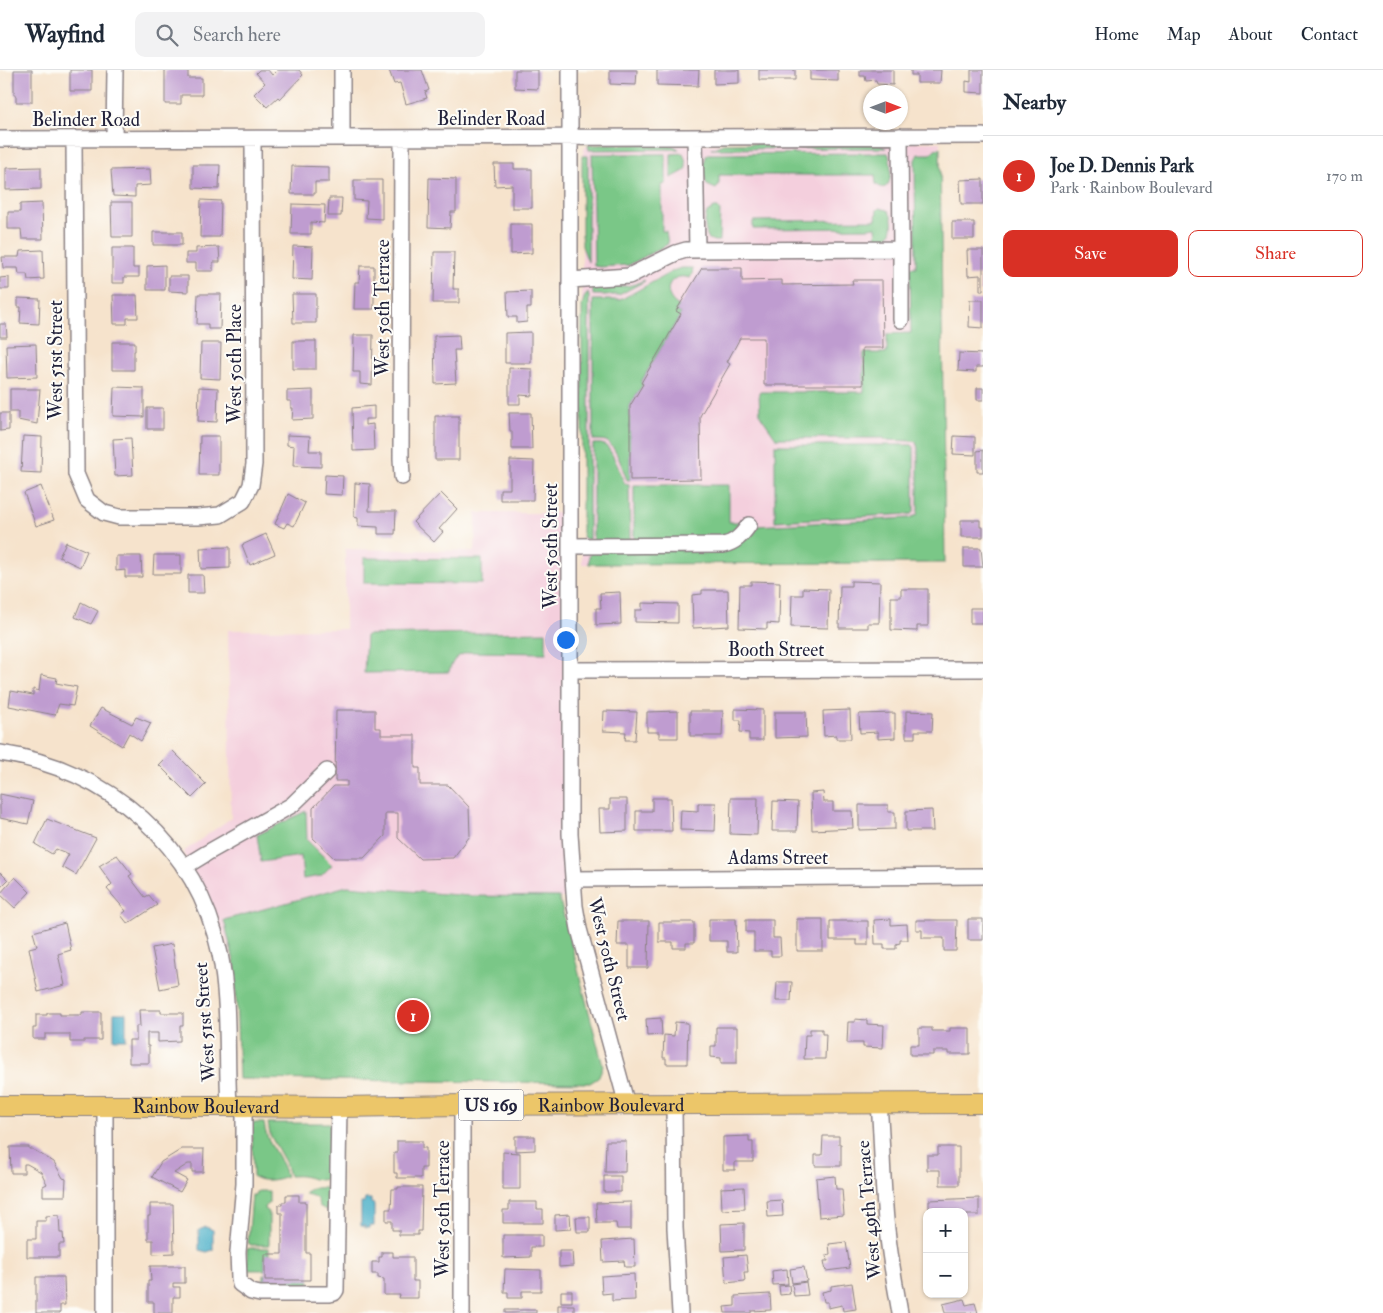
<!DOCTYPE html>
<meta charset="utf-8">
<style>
body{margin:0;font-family:"IM FELL Double Pica",serif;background:#f2f2f3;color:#1f2937}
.controls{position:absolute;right:15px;bottom:15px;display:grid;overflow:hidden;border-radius:10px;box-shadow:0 1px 4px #0004}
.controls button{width:45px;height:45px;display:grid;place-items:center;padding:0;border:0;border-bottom:1px solid #e0e1e3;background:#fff;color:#1f2937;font:25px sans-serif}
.compass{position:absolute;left:863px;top:15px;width:45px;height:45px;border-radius:50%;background:#fff;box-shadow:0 1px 4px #0004;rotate:90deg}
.you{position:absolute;left:565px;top:569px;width:18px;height:18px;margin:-12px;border:4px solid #fff;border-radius:50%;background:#1a73e8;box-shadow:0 0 0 8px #1a73e833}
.badge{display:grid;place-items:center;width:32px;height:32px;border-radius:50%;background:#d93025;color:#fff;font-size:16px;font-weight:700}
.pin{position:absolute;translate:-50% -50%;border:2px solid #fff;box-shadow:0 1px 5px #0006}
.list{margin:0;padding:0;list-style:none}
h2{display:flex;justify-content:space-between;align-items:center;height:65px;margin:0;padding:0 20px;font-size:21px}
h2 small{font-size:16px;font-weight:400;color:#747a83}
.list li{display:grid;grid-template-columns:32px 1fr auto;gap:15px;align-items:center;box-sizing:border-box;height:80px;padding:0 20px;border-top:1px solid #e0e1e3}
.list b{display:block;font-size:19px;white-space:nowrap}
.list p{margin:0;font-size:16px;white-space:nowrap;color:#747a83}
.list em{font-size:16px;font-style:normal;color:#747a83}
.actions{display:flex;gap:10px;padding:15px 20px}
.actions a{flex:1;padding:11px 0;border:1px solid #d93025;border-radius:10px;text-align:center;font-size:18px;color:#d93025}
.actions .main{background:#d93025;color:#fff}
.icon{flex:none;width:28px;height:28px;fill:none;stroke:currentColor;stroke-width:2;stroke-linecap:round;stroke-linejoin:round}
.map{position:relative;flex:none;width:983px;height:1243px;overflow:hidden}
header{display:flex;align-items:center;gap:30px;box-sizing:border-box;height:70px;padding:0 25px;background:#fff;border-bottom:1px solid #e0e1e3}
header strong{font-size:24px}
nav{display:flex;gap:28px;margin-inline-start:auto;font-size:18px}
.search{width:350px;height:45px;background:#f2f2f3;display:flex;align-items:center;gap:12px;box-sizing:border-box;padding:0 18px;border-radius:10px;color:#747a83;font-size:19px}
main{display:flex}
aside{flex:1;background:#fff}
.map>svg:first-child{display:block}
</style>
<header>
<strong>Wayfind</strong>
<div class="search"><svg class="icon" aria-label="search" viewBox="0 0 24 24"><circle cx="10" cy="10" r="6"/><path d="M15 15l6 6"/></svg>Search here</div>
<nav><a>Home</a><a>Map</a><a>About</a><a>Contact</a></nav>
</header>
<main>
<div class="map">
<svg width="983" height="1243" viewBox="0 0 983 1243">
<rect width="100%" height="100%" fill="#fdfcf7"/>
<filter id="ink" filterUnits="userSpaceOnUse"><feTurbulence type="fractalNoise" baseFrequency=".02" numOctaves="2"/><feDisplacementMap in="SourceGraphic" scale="10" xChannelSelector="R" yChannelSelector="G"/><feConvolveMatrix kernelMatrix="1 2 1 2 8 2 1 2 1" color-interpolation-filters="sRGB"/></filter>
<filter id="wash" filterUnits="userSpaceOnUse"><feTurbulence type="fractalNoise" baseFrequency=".0096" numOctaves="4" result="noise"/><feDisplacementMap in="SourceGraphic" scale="20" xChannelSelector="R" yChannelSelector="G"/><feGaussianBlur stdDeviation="1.12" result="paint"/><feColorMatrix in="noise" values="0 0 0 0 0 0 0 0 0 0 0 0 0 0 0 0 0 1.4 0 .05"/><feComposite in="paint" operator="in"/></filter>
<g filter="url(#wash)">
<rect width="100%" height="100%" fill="#f6e3cc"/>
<path fill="#f4cfdd" d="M940 72 945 493 582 494V86L585 77 592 75Z
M476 443H567L569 827 560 828 603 996 239 1009 235 895 218 849 183 782 231 748 228 560 345 559V479L475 481Z"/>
<path fill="#7ac787" stroke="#4e7461" d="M878 73 886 78 711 79 723 74Z
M666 74 674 76 679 79 589 80 588 75Z
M940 78 945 493 589 494V485L593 479 721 480 755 456 910 448 917 445 918 440V378L916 372 912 371 885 370 884 368H776L760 345 759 322H864V283H887V264L911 263 910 197H916L915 90 918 84H931L935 79Z
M683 83 686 92V100L671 108V84Z
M888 83C893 92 893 129 876 114L875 105H719V115L716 119 707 115C703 106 703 92 707 84Z
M592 84H666V114L662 115V161H666L668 174 629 195 600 197 594 196Z
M582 86H588V192L582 176Z
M714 138H718L720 141 719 169V171H714L709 169C704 161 704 151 707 143Z
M879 138 888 140C895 150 894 166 882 171L877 169 876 157 869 158 753 159V151L876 150 877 140Z
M682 198H693L692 204 690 208C668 201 660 225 679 236L676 241 681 244 641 312 643 314 630 336V410H627C623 400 616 376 606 371 602 370 597 370 593 370V230H620L675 200Z
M644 210 645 211 619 225H593V218L596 217 627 216 636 214Z
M588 222 589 227V470L584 468 582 463V236L584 228Z
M593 374C598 374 602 373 606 376 613 382 621 405 625 414L629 415 630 471H593Z
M775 375H912L914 377V442L912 444 775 451Z
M634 415H729V452H743L732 467 634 471Z
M364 488 482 489V514L364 513Z
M546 562V583L470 582C458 585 452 589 449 602L364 603 366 565Z
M306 741 307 770 332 795 321 806 303 809 301 786 261 792 257 765Z
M347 816 469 826 559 827 603 996 598 1008 590 1013 239 1009 235 895 224 850Z
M252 1053H264C266 1074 281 1086 286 1106 278 1110 260 1113 253 1106Z
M268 1053H330L331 1103C326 1114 314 1109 306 1107 301 1105 294 1106 289 1106L285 1092 270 1065Z
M313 1118C319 1118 327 1116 330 1122V1140H326L319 1136C318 1127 314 1126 305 1124V1122Z
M259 1121H269V1133L266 1135 265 1139 269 1142V1175H251L248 1173 252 1125H255L256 1122Z
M251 1178H269V1184L265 1185V1200H247V1179Z
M263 1205H265V1210H310L309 1216H263Z"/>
<path fill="#49afc8" stroke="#366882" d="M114 943H126V969H114Z
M365 1129H371V1133L374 1134V1156H370V1158H365V1156H361V1133H364Z
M206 1157 213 1160V1180L207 1182 199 1180V1160Z"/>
<g id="blocks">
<path fill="#bf9cd0" d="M14 0H32V32H16V25H14Z
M70 0H92V21H70Z
M165 0H188V8H202V25H181V34H165Z
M259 0H268L272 5 277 0H299L303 5 280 29 278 27 267 37 254 24 265 13 256 3Z
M389 0H422L429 20 425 22 427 28 406 34 400 13 394 14Z
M515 0H538V19L515 18Z
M610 0H637L636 15 610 14Z
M657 0H699L698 16 657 15Z
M714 0H739V13L714 14Z
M759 0H795V10H759Z
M810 0H838V11L810 10Z
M860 0H893V15L877 14 876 10 866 11 865 6H860Z
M911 0H941L940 13H917V5H911Z
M971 0H983V23L966 22V11L971 12Z
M494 94H514V99H532V138H512V115L495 116Z
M193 95H220L219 119 193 118Z
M292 96 329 97V112H315V124H291Z
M41 97V119L6 120V98Z
M150 99 151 115 135 116V127L113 126 111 100Z
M429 108 456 109V142H451L450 158 428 157Z
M983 109V134H961L960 110Z
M354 110H382V149L366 148 367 131 354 130Z
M329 128H342L341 146H328Z
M201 130 221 131 220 167H200Z
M111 132H132V167H112Z
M42 133 43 169H22L21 159H8V142H20V134Z
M292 134 325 135 324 153 311 152V164H291Z
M952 152H974V169H952Z
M511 154H532V183L511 184Z
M153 162H182V175H153Z
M293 176 313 177 312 210 292 209Z
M219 177 220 192H213V201H196V193H186V183H196V178Z
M112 178H133V198H139V207H124V213H112Z
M43 180 44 209 28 210 27 204H19L18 198H3L2 187H19L20 181Z
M967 180H983V221H980V205L968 206Z
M434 182H454L453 219H459V233H433Z
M165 195V220H147V196Z
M360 196H374V239H354L355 212H359Z
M702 198H742V211L782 210V215L853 214 852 210H882L883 278H862L863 315H764V268H740L727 292 730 294 700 346 701 409 630 410V336L643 314 641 313 681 244 676 241Z
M169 206H188V222L169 221Z
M9 207V219H0V208Z
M531 221V238H527V252L517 253V247H508L507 222Z
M198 224H221L220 259H208V254H197Z
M292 224H316V253H293Z
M113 225H137L138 248H127V254H114Z
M18 228 40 229 39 254 20 253 21 237H18Z
M970 230H983V258L969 257Z
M0 254H6L7 267H0Z
M531 262V293H505V263Z
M354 265H373L372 315 360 314V302H353Z
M459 265 460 280H454L456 313 435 314 434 266Z
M293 271H316V299H293Z
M112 272H135V281H134V300H112Z
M201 273H221L220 309 200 308Z
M36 274 37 307 7 308 6 275Z
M959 283 983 284V297H976V302L958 301Z
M509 298 532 299V326L520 325V334H509Z
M114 317 144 318V347L113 346Z
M199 317 218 318 217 352 198 351Z
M977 318H983V330H977Z
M10 319H40L37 354 18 350V342H10Z
M313 320V349L292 350 293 338H291V331H287V321Z
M374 336V349H365V355L373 354 374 380 353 381 352 338Z
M147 338H163V359H147Z
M0 343H9V360L0 361Z
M509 343H531L532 379H512V361H510Z
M435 346H459V390H435Z
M287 365 310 366 309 381H321V397L293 396 294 376 287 375Z
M23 366 42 367 41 403 21 402Z
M200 366H219V405H199Z
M954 366 975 367V385L953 384Z
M131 368 133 405 115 406 113 369Z
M983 380V402H977V381Z
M510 390 534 391 533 430H500V419H510Z
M325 405 343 406 342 425 324 424Z
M355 413 370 414 369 441H396L395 464H378V457L358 456V448L354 447Z
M41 416 54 450 36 456 24 423Z
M441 423 457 439 439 459 443 462 434 472 413 452Z
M288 424 305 433 294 456 287 453 284 458 275 454Z
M961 450H980V457H983V467H961Z
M266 464 275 484 250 495 242 475Z
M66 472 87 481 80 497 59 487Z
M230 477V498L201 499 200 478Z
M964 478H981L983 497H964Z
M154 485H181V504H153Z
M116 486H141L142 507H125V500L116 501Z
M188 505H203L204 523H188Z
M751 511 780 512 779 554 767 553V559L739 558 740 515H751Z
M851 511 880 512 879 553H868V558H839L840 516H851Z
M803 518 829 519 828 558 791 557 792 525H803Z
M901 519H928V556H917V561L891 560V527H901Z
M702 520H728L729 556 693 558 692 525 702 524Z
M620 522 621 554 596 555V538H601L600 523Z
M81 532 98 541 91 554 75 547Z
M642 533 678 534V553L635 552V540H642Z
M970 538H983V553H970Z
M41 605 57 608 56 613 77 617 73 636 59 634 55 645 9 636 11 621 33 625V619L39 621Z
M101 638 132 654 136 647 151 653 141 671 129 663 122 676 90 656Z
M735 639 763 640V670H749V663L740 662 741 650H735Z
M336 640H375V658H381V665H415V698H420V715H448L469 737 470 766 453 788 420 789 398 768V743H385V766L364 788H334L313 768V738L334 716H347V711H335Z
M850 640 851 669H836V665L824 666 823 641Z
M604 641 637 642 635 670H625L626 662 603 661Z
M678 641V668H659V662H647V642Z
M690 641H723L722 666H690Z
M906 641 933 642 932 661H915V668H906Z
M775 642H806L807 667 775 668Z
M895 643V668L878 669V662L860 663 859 644Z
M173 681 206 714 192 728 159 695Z
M823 722 824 732H833V741H852L853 758 812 760 811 723Z
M0 724 33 731 28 754 0 748Z
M652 728H671L672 761H636V741H652Z
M731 728H758L757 765 730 764Z
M610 729H627V761L600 762 599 739H610Z
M773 731 798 732 797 761H772Z
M698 733H716L715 761 680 760 681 740 698 741Z
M859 735H888V742H895V759L859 760Z
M932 740 933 761H906V741Z
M47 749 96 768 76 805 62 797 69 784 56 779 52 784 35 774Z
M117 785 132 804 129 806 145 827 149 825 157 835 128 854 121 845 126 841 107 819 112 814 99 796Z
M0 802 8 810 0 818Z
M15 807 30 822 15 838 0 824Z
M709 849H736L737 882H727V871H709Z
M797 849H823V881H797Z
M891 849V855L907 854 908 870H900V873L896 874V879H884V874H875L874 850Z
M968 849H983V870H968Z
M746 850H773V868H780L781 886H771V881H754V862H746Z
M916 850H957L956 881H944V868H922V860H916Z
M618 851H649L648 898H629V875H617Z
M830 851H868V875H857V870H830Z
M659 852H694V873H686V878H673V872H659Z
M65 853 71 880 58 884 65 915 38 922 29 878 37 876 33 862Z
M172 874 178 915 160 919 152 878Z
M777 912H792L791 931H776Z
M139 940H161V943H183V956H180V971L158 972V963H147V976H149V993H129V970H136V956H140Z
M82 942H101V970H84V972H70V964H45V969H33V958H36V945H47V943H60V945H82Z
M661 948 662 965 647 966 646 949Z
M855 949 867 950V954L884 955 883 978 863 977V973H847L848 952H855Z
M675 952 688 953 687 994H666V988H663L664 965 674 966Z
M716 957H737V993H721V988L711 987V976H716Z
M919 958H932V961H950V958H970V984H949V981H933V985H910V975H919Z
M810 959H822V964H826L825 989H804L805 965H810Z
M515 1066H535V1080L515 1081Z
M749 1066V1072H753V1092H735V1100H723V1067Z
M823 1066H839V1074H841V1096H815V1085H822Z
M397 1071H422V1078H426V1098H421V1108H397V1103H394V1083H397Z
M606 1071H626L625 1102H605Z
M10 1077H29V1079H32L54 1092 63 1108 66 1109 65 1126H43V1116L47 1114 41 1102 27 1094H24V1103H11Z
M938 1077H959V1115H940V1100H927V1085H938Z
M182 1079H204L203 1102H192V1094H188L174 1103 187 1110 180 1122 152 1107 161 1092Z
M503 1082 520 1083V1119H503Z
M604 1106H621V1122H604Z
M835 1106 836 1119H842L844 1145 819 1147 816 1108Z
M398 1117H422L421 1161H418V1165H399V1160H392V1151H386V1139H391L392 1119H398Z
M744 1117 745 1139 722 1140 721 1118Z
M286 1125H299V1132H306V1183H310V1210H265V1184H282V1143H278V1135H282V1132H286Z
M979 1128V1145H964V1142H929V1130Z
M782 1130 783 1146 768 1147 767 1131Z
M509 1132H537V1139H543V1153H503V1140H509Z
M631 1132V1159H617L616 1153H597L596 1133Z
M150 1134H173L174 1183 153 1184V1170H148V1146H150Z
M570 1144 571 1159 555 1160V1145Z
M59 1145 60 1163H63L64 1174H59V1187H27V1169H36V1151H46V1146Z
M576 1147H590V1162H577Z
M744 1153V1180L722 1181 721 1154Z
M503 1165H542V1177H531V1187L503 1188Z
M634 1169 635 1197H625L624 1191 603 1192 602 1171Z
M846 1172 850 1198 826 1201 824 1191H828L827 1185 830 1184 829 1174Z
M559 1181H572L573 1196 559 1197Z
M382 1182H393V1187H413V1211H418V1228H399L400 1225H384V1209L378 1208V1204H372V1192H379V1187H382Z
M746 1185 748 1202H744L745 1211 726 1213 724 1187Z
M150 1196H185V1213H173V1217H180V1227H173V1243H154V1232H148V1211H151Z
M804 1197 807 1211 792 1213 790 1199Z
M505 1199 541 1200V1221H522V1228H508V1222H504Z
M787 1199 788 1214 773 1215 772 1201Z
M634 1204 635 1230 612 1231V1223L602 1224 601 1206Z
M36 1207H64L65 1235H60V1243H36Z
M806 1212 808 1225 794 1226 792 1214Z
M852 1213 856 1239 843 1241 842 1235 828 1238V1232H824L822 1222 831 1220V1216Z
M789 1215 790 1224 780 1225 779 1216Z
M561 1221H572V1232H561Z
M770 1224 771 1240 751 1241V1243H725L724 1237 735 1236V1226Z
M964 1229 966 1235 975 1233 978 1243H945L943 1234Z
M558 1235H574V1243H558Z
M505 1240H536V1243H505Z"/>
</g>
</g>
<g filter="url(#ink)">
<use href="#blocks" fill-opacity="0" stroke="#8c8284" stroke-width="1"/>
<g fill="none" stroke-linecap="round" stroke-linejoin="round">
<g stroke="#8c8284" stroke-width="18">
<path id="minor" d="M570 0V764L575 836 579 859 627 1035
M695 67 697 180
M114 68 115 0
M342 68V0
M402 68 401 388 402 407
M0 69 983 66
M74 69 76 404 87 430 104 443 119 447H198L220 445 243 431 251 415 254 394 253 69
M901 179V250
M570 210 629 206 676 183 686 180 901 179 900 66
M570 476 723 475C735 473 742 465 749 455
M570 600 983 599
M0 683C109 699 197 775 220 884 230 933 226 986 229 1036
M184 797 207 783 292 735 327 701
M573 809 983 806
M674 1034 675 1158 680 1243
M879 1034C882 1068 882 1103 885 1137 887 1173 894 1208 900 1243
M462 1035V1243
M105 1036V1243
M244 1036V1114L238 1182 239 1208 240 1214 251 1222 260 1224H328L334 1223 336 1220 339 1037"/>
</g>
<g stroke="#8c8284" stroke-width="22">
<g id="major">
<path id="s1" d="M0 1036H229L339 1037 462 1035 983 1033"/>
</g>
</g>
<use href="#minor" stroke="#fff" stroke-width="15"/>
<use href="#major" stroke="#ecc669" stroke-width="20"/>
</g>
</g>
<g text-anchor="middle" stroke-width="4" stroke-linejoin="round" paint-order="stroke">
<rect fill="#fdfcf7" stroke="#646373" stroke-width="1" x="458.5" y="1019.5" width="65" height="31" rx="4"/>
<g font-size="18" font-weight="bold" fill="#22223b">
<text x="491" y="1041">US 169</text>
</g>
<g font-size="19" fill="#22223b" stroke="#fdfcf7">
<text x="491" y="55">Belinder Road</text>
<text x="86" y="56">Belinder Road</text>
<text transform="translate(382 238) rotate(-90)" y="7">West 50th Terrace</text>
<text transform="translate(55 290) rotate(-90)" y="7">West 51st Street</text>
<text transform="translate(234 294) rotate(-90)" y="7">West 50th Place</text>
<text transform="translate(550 476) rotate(-90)" y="7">West 50th Street</text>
<text x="776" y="586">Booth Street</text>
<text x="778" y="794">Adams Street</text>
<text transform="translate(610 889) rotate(76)" y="7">West 50th Street</text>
<text transform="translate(204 952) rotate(-94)" y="7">West 51st Street</text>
<text dy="7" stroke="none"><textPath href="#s1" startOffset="611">Rainbow Boulevard</textPath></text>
<text dy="7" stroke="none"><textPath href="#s1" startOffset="206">Rainbow Boulevard</textPath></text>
<text transform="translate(442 1139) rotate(-90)" y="7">West 50th Terrace</text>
<text transform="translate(868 1140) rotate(-95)" y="7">West 49th Terrace</text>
</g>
</g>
</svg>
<div class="controls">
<button>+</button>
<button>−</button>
</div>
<svg class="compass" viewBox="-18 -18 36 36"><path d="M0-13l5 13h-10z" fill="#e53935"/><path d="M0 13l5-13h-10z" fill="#747a83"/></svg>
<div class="you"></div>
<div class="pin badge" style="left:413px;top:946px">1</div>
</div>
<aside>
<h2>Nearby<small></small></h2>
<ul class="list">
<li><span class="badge">1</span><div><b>Joe D. Dennis Park</b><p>Park · Rainbow Boulevard</p></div><em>170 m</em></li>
</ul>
<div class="actions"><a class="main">Save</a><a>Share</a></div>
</aside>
</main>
